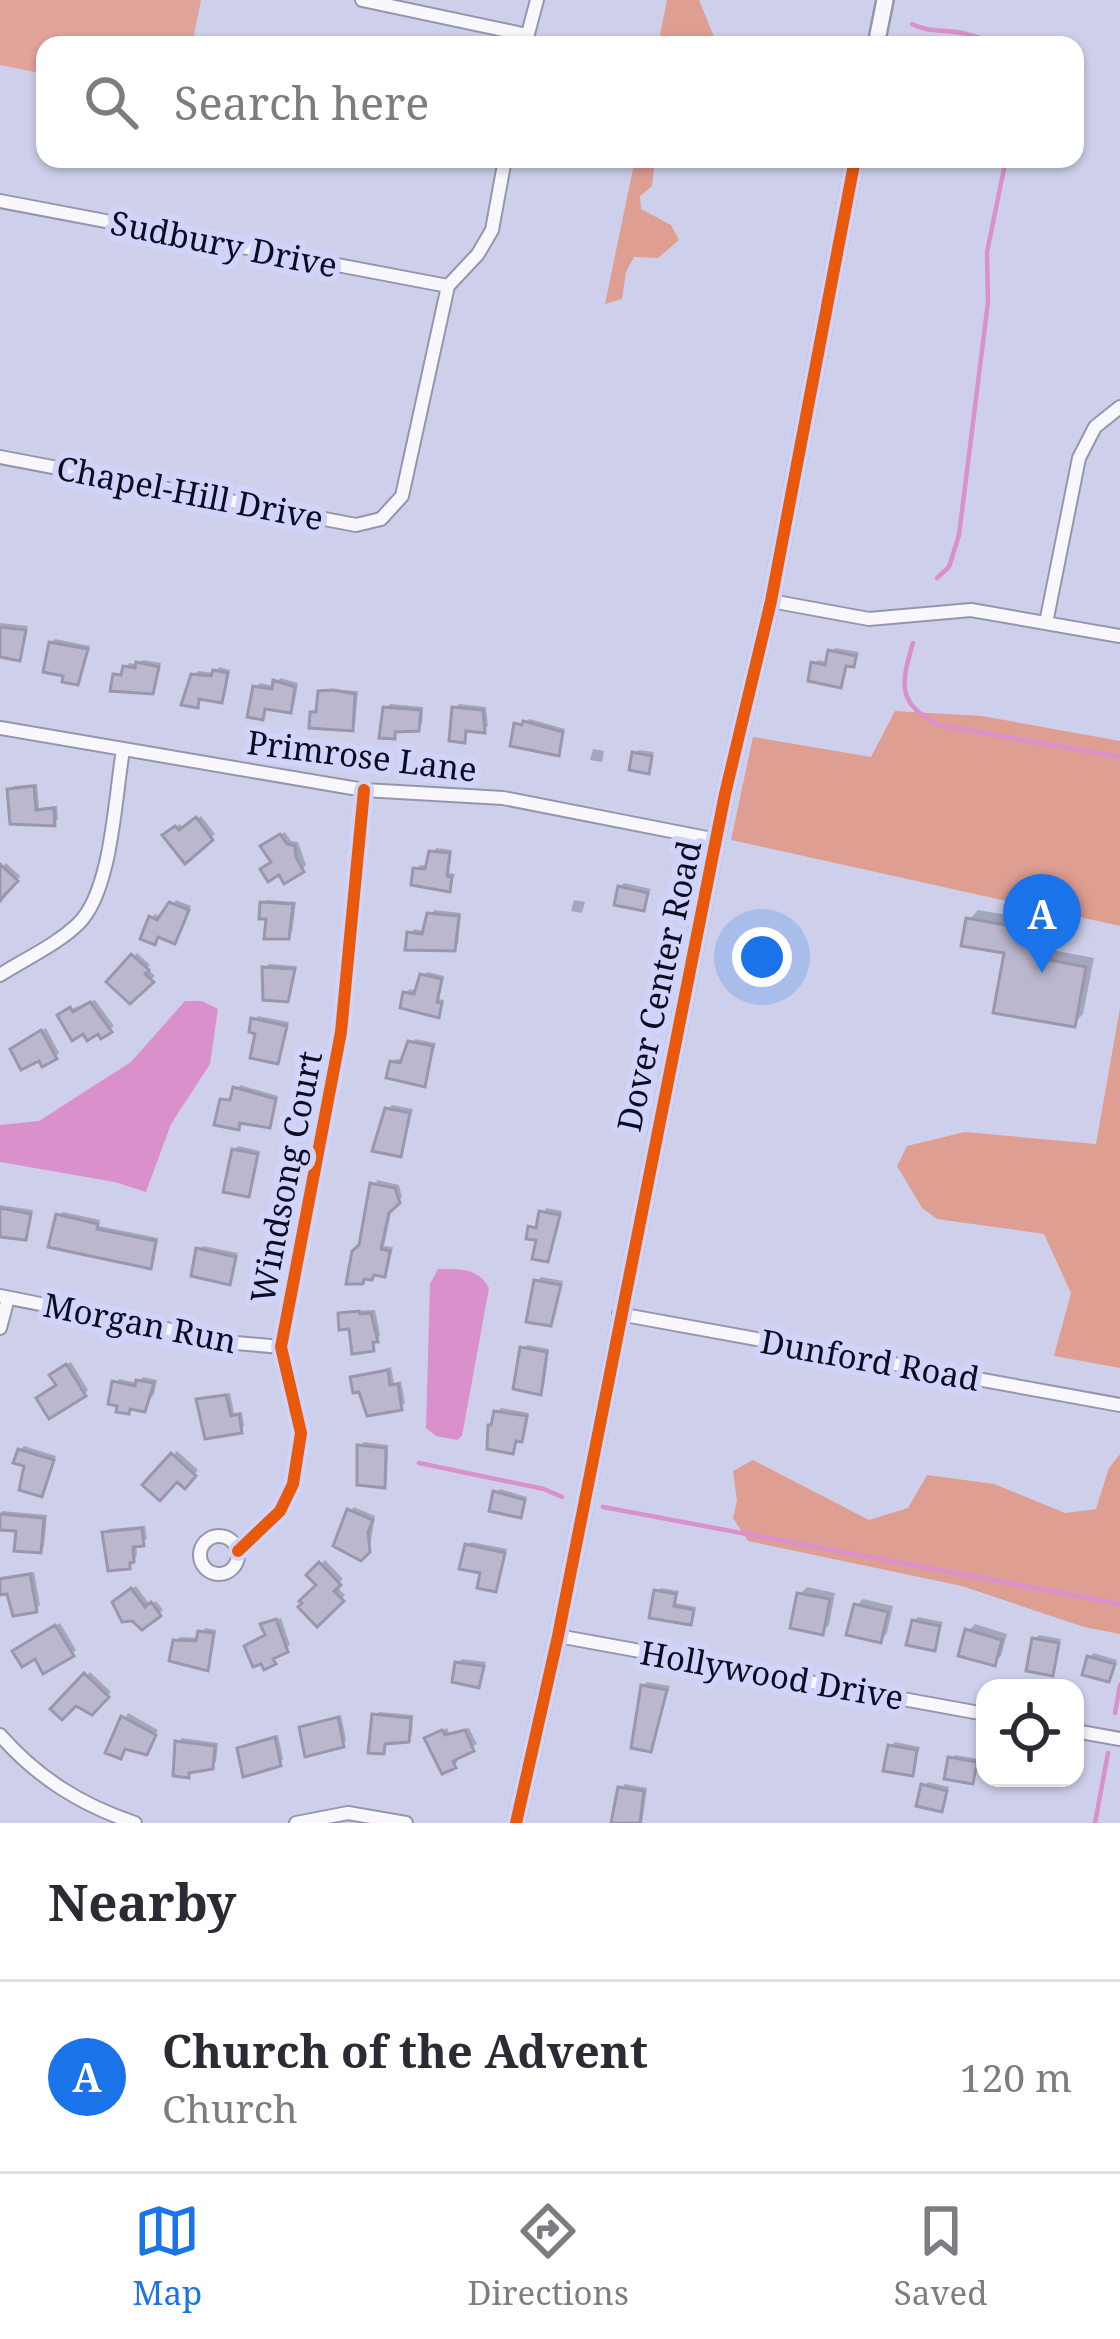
<!DOCTYPE html>
<style>
body{margin:0;font-family:"Noto Serif",serif;background:#f7f7f7;color:#2b2b33}
.controls{position:absolute;right:36px;bottom:36px;display:grid;overflow:hidden;border-radius:24px;box-shadow:0 3px 9px #0004}
.controls button{width:108px;height:108px;display:grid;place-items:center;padding:0;border:0;border-bottom:3px solid #e1e1e2;background:#fff;color:#2b2b33;font:60px sans-serif}
.you{position:absolute;left:762px;top:957px;width:42px;height:42px;margin:-30px;border:9px solid #fff;border-radius:50%;background:#1a73e8;box-shadow:0 0 0 18px #1a73e833}
.badge{display:grid;place-items:center;width:78px;height:78px;border-radius:50%;background:#1a73e8;color:#fff;font-size:39px;font-weight:700}
.pin{position:absolute;translate:-50% -99px;filter:drop-shadow(0 3px 6px #0008)}
.pin::after{content:'';position:absolute;top:63px;width:42px;height:36px;background:inherit;clip-path:polygon(0 0,100% 0,50% 100%)}
.list{margin:0;padding:0;list-style:none}
h2{display:flex;justify-content:space-between;align-items:center;height:156px;margin:0;padding:0 48px;font-size:51px}
h2 small{font-size:39px;font-weight:400;color:#7c7c81}
.list li{display:grid;grid-template-columns:78px 1fr auto;gap:36px;align-items:center;box-sizing:border-box;height:192px;padding:0 48px;border-top:3px solid #e1e1e2}
.list b{display:block;font-size:45px;white-space:nowrap}
.list p{margin:0;font-size:39px;white-space:nowrap;color:#7c7c81}
.list em{font-size:39px;font-style:normal;color:#7c7c81}
.icon{flex:none;width:66px;height:66px;fill:none;stroke:currentColor;stroke-width:2;stroke-linecap:round;stroke-linejoin:round}
.map{position:relative;flex:none;width:1120px;height:1823px;overflow:hidden}
.search{position:absolute;background:#fff;box-shadow:0 3px 9px #0004;left:36px;right:36px;top:36px;height:132px;display:flex;align-items:center;gap:30px;box-sizing:border-box;padding:0 42px;border-radius:24px;color:#7c7c81;font-size:45px}
.sheet{height:348px;background:#fff}
nav{display:flex;justify-content:space-around;align-items:center;box-sizing:border-box;height:168px;border-top:3px solid #e1e1e2;background:#fff;font-size:33px;color:#7c7c81}
nav a{display:grid;justify-items:center;gap:6px}
nav .on{color:#1a73e8}
.map>svg:first-child{display:block}
</style>
<div class="map">
<svg width="1120" height="1823" viewBox="0 0 1120 1823">
<rect width="100%" height="100%" fill="#ced0eb"/>
<path fill="#e2a398" d="M0 0H201L192 45H45V74L0 65Z"/>
<path fill="#de9e92" d="M667 0H699L717 44 658 45Z
M635 159H655L652 186 640 196 641 209 671 225 679 240 658 258 634 257 626 272 622 299 605 304Z
M895 711 982 716 1120 741V926L731 840 753 737 871 757Z
M1120 1008V1368L1054 1356 1071 1293 1044 1234 937 1219 922 1208 897 1166 907 1146 965 1132 1096 1144Z
M1120 1454V1634L1084 1627 962 1586 748 1541 733 1518 737 1501 733 1471 753 1460 869 1520 908 1508 927 1475 994 1484 1065 1513 1096 1509 1109 1468Z"/>
<path fill="#d990cb" d="M185 1001H202L218 1009 210 1064 171 1124 146 1192 115 1182 0 1162V1125L39 1121 131 1062Z
M438 1269C459 1269 479 1268 489 1288L462 1436 457 1440 436 1436 426 1428 430 1284Z"/>
<path fill="#0003" d="M0 623 28 626 18 659 0 656Z
M55 639 90 646 77 682 51 643Z
M835 648 859 652 857 660 848 663 840 684 814 664 818 660 829 662Z
M143 660 161 663 152 691 116 675 124 672 129 663 138 665Z
M219 667 230 670 225 696 221 700 201 696 197 705 193 676 198 671 215 673Z
M280 678 298 683 294 706 290 710 267 706 262 717 256 687 260 683 275 686Z
M325 689 358 691 355 724 351 728 313 713Z
M390 704 423 707 422 724 418 728 398 729 394 736 386 708Z
M459 704 486 707 488 726 484 730 468 728 464 740 455 708Z
M530 719 565 729 558 753 517 725Z
M593 749 604 751 602 762 590 760Z
M639 750 654 752 648 770 635 754Z
M37 784 39 808 57 806 58 819 54 823 13 821 10 790 14 786Z
M201 816 215 834 186 860 170 832 180 824 184 829Z
M285 832 291 841 298 842 306 865 302 869 274 862 268 843Z
M436 848 452 850 449 873 455 874 449 888 416 869 420 865 429 866Z
M6 863 20 876 0 904V869Z
M624 883 651 889 643 908 620 887Z
M176 900 191 906 178 937 160 935 154 942 151 918 155 914 163 917Z
M267 900 296 902 292 932 288 936 263 904Z
M574 900 585 902 582 913 571 911Z
M434 910 461 913 458 944 454 948 410 934 414 929 425 931Z
M978 910 1052 923 1047 949 1094 958 1083 1014 1074 1024 1007 951 969 920Z
M137 953 150 965 147 968 155 976 130 1000 110 982Z
M269 964 297 966 287 999 265 968Z
M427 972 444 976 439 999 444 1000 438 1015 406 993 410 989 419 991Z
M95 1000 114 1026 102 1035 65 1011Z
M258 1016 289 1022 277 1060 254 1020Z
M46 1028 59 1053 55 1057 18 1045Z
M415 1039 436 1043 424 1083 392 1063 396 1059 404 1060Z
M240 1085 278 1096 269 1125 242 1122 238 1126 222 1100 234 1097Z
M392 1105 413 1109 400 1154 388 1109Z
M238 1146 260 1151 248 1194 234 1150Z
M377 1180 399 1185 402 1197 392 1207 384 1246 393 1247 388 1270 362 1281V1246Z
M0 1205 33 1210 25 1237 0 1233Z
M546 1208 562 1211 547 1259 531 1228 540 1225Z
M63 1212 100 1220 99 1226 158 1238 154 1261 150 1265 59 1216Z
M203 1246 238 1253 229 1281 199 1250Z
M541 1277 563 1281 550 1323 537 1281Z
M375 1310 380 1335 373 1348 341 1315 345 1311Z
M527 1345 549 1349 544 1387 540 1391 523 1349Z
M71 1362 88 1390 84 1394 56 1371Z
M391 1367 394 1383 401 1381 405 1403 401 1407 353 1378Z
M143 1377 157 1380 154 1394 144 1408 133 1406 115 1383 119 1379 138 1383Z
M230 1393 234 1413 242 1412 244 1426 240 1430 200 1400Z
M501 1408 529 1413 525 1435 518 1438 512 1451 497 1412Z
M364 1442 388 1445 387 1481 383 1485 360 1446Z
M24 1446 56 1456 41 1494 20 1450Z
M177 1451 198 1470 185 1485 177 1478 147 1484Z
M500 1489 527 1497 520 1515 496 1493Z
M354 1507 375 1516 369 1552 350 1511Z
M2 1511 47 1515 44 1546 40 1550 19 1528 0 1527Z
M145 1526 147 1539 136 1543 137 1555 129 1566 105 1533 109 1529Z
M471 1542 507 1549 495 1589 467 1546Z
M325 1560 343 1579 336 1586 345 1595 317 1623 320 1585 310 1575Z
M34 1572 40 1605 36 1609 9 1590 0 1592V1577Z
M136 1586 150 1605 156 1601 163 1610 159 1614 119 1598Z
M807 1587 835 1593 829 1625 822 1632 800 1594Z
M661 1588 679 1591 676 1603 696 1607 690 1622 657 1592Z
M863 1599 893 1606 887 1633 880 1640 857 1605Z
M918 1617 943 1622 934 1647 914 1621Z
M281 1618 290 1645 276 1654 274 1662 251 1643 268 1634 264 1625 267 1621Z
M60 1623 76 1650 72 1653 36 1655 20 1647Z
M975 1624 1007 1634 1001 1656 994 1663 968 1631Z
M205 1628 216 1630 207 1667 176 1642 180 1637 200 1638Z
M1039 1635 1061 1639 1052 1672 1035 1639Z
M1094 1653 1117 1660 1108 1679 1090 1657Z
M462 1659 486 1662 479 1685 458 1663Z
M90 1672 111 1692 92 1712 76 1702 54 1708Z
M647 1682 670 1686 650 1749 643 1686Z
M379 1712 413 1715 412 1735 407 1739 387 1741 383 1751 375 1716Z
M128 1713 158 1730 146 1752 127 1746 120 1756 109 1751Z
M341 1715 346 1740 342 1744 302 1728Z
M447 1728 449 1733 469 1728 477 1744 456 1756 458 1761 454 1765 432 1735Z
M278 1735 283 1759 279 1763 240 1749Z
M182 1738 218 1743 216 1762 188 1774 178 1742Z
M895 1742 920 1747 912 1773 891 1746Z
M955 1755 979 1759 972 1781 951 1759Z
M928 1782 949 1787 941 1809 924 1786Z
M625 1784 647 1788 642 1823H616L621 1789Z"/>
<g fill="none" stroke-linecap="round" stroke-linejoin="round">
<path stroke="#d990cb" stroke-width="4.5" d="M912 24C929 33 944 29 962 33 980 37 994 44 1012 45
M937 578 949 567 959 535 988 302 987 252 1006 159
M913 643C901 684 896 702 938 725L1120 757
M419 1463 544 1489 562 1497
M603 1507 1120 1604
M1115 1713 1120 1685
M1095 1823 1108 1753"/>
</g>
<path fill="#bbb7cf" stroke="#9a97ad" stroke-width="3" d="M0 627 26 630 20 661 0 657Z
M49 642 88 649 78 685 62 682 63 676 43 672Z
M828 650 856 656 854 667 846 666 841 688 808 681 811 662 825 665Z
M136 662 159 667 153 694 110 691 113 674 121 675 123 666 135 668Z
M213 670 228 673 222 703 199 699 198 708 181 705 191 674 211 676Z
M273 680 295 687 291 713 265 709 263 720 247 717 253 686 272 689Z
M333 690 355 694 353 731 309 728 310 712H316L318 691Z
M383 707 421 710 419 731 395 732V739L379 738Z
M452 707 483 710 485 733 466 731 465 743 449 741Z
M523 721 563 732 559 756 510 746 514 723 522 725Z
M632 752 652 756 649 774 629 770Z
M34 786 36 810 54 808 55 826 10 824 7 789Z
M196 817 213 840 185 864 162 835 175 826 179 830Z
M280 834 287 844 295 846 296 857 304 872 284 884 279 875 268 882 260 869 271 862 260 846Z
M429 851 450 853 447 876 452 877 450 892 411 885 413 868 425 869Z
M0 864 18 881 0 900Z
M618 886 648 893 644 911 614 905Z
M169 902 189 910 175 944 158 937 155 945 140 939 149 916 157 920Z
M260 902 293 904 289 939H264L266 919H259Z
M427 913 459 916 455 951 405 950 407 932 422 934Z
M966 918 1044 932 1039 958 1086 967 1075 1027 993 1013 1004 953 961 946Z
M131 954 149 970 145 974 154 982 130 1004 106 982Z
M262 967 295 969 288 1002 263 1000Z
M420 974 442 979 437 1002 442 1003 439 1018 400 1008 403 992 414 994Z
M90 1002 112 1032 101 1039 98 1034 87 1041 83 1034 72 1041 57 1015 70 1007 73 1012Z
M251 1018 287 1026 278 1064 250 1058 255 1034 249 1032Z
M41 1030 57 1059 42 1067 39 1061 21 1070 10 1049Z
M408 1041 433 1046 425 1087 386 1078 390 1061 400 1063Z
M233 1087 276 1099 270 1128 240 1123 239 1130 214 1125 220 1099 230 1100Z
M385 1108 410 1113 401 1157 372 1151Z
M232 1149 258 1154 249 1197 223 1192Z
M370 1183 395 1188 400 1203 389 1213 381 1249 390 1251 385 1277 374 1275 372 1280 364 1279 363 1284H346L352 1251 359 1245Z
M0 1208 31 1214 26 1240 0 1237Z
M539 1211 560 1215 548 1262 532 1259 536 1240 526 1239 528 1226 536 1228Z
M56 1214 98 1224 97 1229 156 1241 151 1269 48 1247Z
M196 1248 236 1257 230 1285 191 1276Z
M534 1280 561 1285 551 1326 526 1322Z
M359 1311 360 1314 371 1313 378 1342H373L374 1351 352 1354 349 1329 339 1330 338 1313Z
M520 1347 547 1352 541 1395 513 1389Z
M66 1364 86 1396 49 1419 36 1398 56 1385 49 1375Z
M388 1370 390 1385 398 1384 402 1410 367 1416 359 1392 353 1393 350 1377Z
M136 1380 154 1383 145 1412 130 1409 129 1414 116 1412 117 1406 108 1404 112 1381 135 1386Z
M226 1395 231 1416 239 1414 242 1433 205 1439 196 1399Z
M494 1411 527 1416 522 1442 516 1441 513 1454 487 1449 488 1425H491Z
M357 1445 386 1448 385 1488 357 1485Z
M18 1449 54 1460 42 1497 19 1490 24 1466 13 1463Z
M171 1453 196 1476 185 1489 177 1482 160 1501 142 1485Z
M493 1491 525 1500 521 1518 489 1511Z
M347 1509 373 1520 368 1532 370 1552 361 1561 333 1546Z
M0 1514 44 1518 41 1553 14 1551 16 1531 0 1530Z
M142 1528 144 1546 133 1547 134 1562 130 1563V1569L108 1571 102 1532Z
M465 1544 505 1553 496 1592 477 1588 480 1573 459 1569Z
M319 1562 341 1585 334 1591 344 1601 317 1627 298 1607 302 1603 299 1601 316 1585 306 1575Z
M30 1574 37 1612 13 1616 7 1594 0 1595V1579Z
M131 1588 145 1607 151 1602 161 1616 142 1630 132 1621 122 1622 112 1602Z
M654 1590 676 1594 674 1606 694 1610 691 1625 649 1618Z
M797 1593 830 1599 823 1635 790 1628Z
M854 1604 888 1612 881 1643 846 1635Z
M276 1619 288 1652 273 1659 276 1664 264 1670 261 1664 253 1667 244 1646 265 1635 260 1624Z
M912 1620 940 1626 935 1651 906 1645Z
M55 1625 74 1656 43 1674 35 1659 22 1667 12 1651Z
M965 1629 1002 1640 995 1666 958 1656Z
M198 1631 214 1633 208 1671 169 1661 173 1640 196 1641Z
M1032 1638 1059 1643 1053 1676 1026 1671Z
M1087 1656 1115 1664 1109 1682 1082 1675Z
M455 1662 484 1666 479 1688 452 1682Z
M84 1673 109 1697 92 1715 76 1706 62 1720 50 1709Z
M641 1685 667 1690 651 1752 631 1748Z
M372 1714 411 1718 409 1742 385 1744 384 1754 368 1753Z
M121 1716 156 1735 147 1755 125 1749 121 1759 105 1753Z
M338 1717 344 1747 305 1757 299 1727Z
M442 1730 445 1735 465 1730 474 1751 453 1761 456 1768 442 1774 424 1738Z
M275 1737 281 1766 243 1777 237 1748Z
M175 1741 215 1746 213 1769 189 1773V1778L173 1776Z
M888 1745 917 1750 913 1776 883 1771Z
M948 1757 977 1762 973 1784 944 1779Z
M921 1784 947 1791 942 1812 916 1806Z
M618 1787 644 1791 640 1823H611Z"/>
<g fill="none" stroke-linecap="round" stroke-linejoin="round">
<g stroke="#9496ac" stroke-width="16">
<path id="minor" d="M362 0 527 35
M525 45 537 0
M0 201 448 286
M0 457 356 525 381 519 402 496 448 286 478 254 492 230 505 159
M771 601 869 619 971 610 1120 636
M1046 623 1079 458 1095 427 1120 407
M0 728 364 790 503 798 717 840
M0 975C25 959 58 944 79 923 112 890 115 796 123 750
M0 1296 236 1343 281 1347
M619 1314 1120 1405
M0 1328 8 1298
M200 1555a19 19 0 1 1 38 0a19 19 0 1 1-38 0Z
M238 1551 280 1511 293 1484 301 1433 281 1347 341 1032 364 790
M558 1636 985 1714
M1075 1731 1120 1739
M0 1735C38 1778 81 1805 135 1823
M296 1823 348 1813 406 1823"/>
</g>
<g stroke="#9496ac" stroke-width="20">
<path id="tertiary" d="M876 45 885 0
M516 1823 558 1636 725 794 771 601 855 159"/>
</g>
<use href="#minor" stroke="#f8f8fc" stroke-width="12"/>
<use href="#tertiary" stroke="#f8f8fc" stroke-width="15"/>
<g stroke="#d0d4fa" stroke-width="20">
<path id="cycleway" d="M238 1551 280 1511 293 1484 301 1433 281 1347 341 1032 364 790
M516 1823 558 1636 725 794 771 601 855 159"/>
</g>
<use href="#cycleway" stroke="#e8590c" stroke-width="12"/>
</g>
<g text-anchor="middle" stroke-width="12" stroke-linejoin="round" paint-order="stroke">
<g font-size="33" fill="#0c0c21" stroke="#d0d4fa">
<text transform="translate(224 244) rotate(11)" y="12">Sudbury Drive</text>
<text transform="translate(190 493) rotate(11)" y="12">Chapel-Hill Drive</text>
<text transform="translate(362 756) rotate(7)" y="12">Primrose Lane</text>
<text transform="translate(659 986) rotate(-78)" y="12">Dover Center Road</text>
<text transform="translate(286 1177) rotate(-79)" y="12">Windsong Court</text>
<text transform="translate(140 1323) rotate(11)" y="12">Morgan Run</text>
<text transform="translate(870 1360) rotate(10)" y="12">Dunford Road</text>
<text transform="translate(772 1675) rotate(10)" y="12">Hollywood Drive</text>
</g>
</g>
</svg>
<div class="controls">
<button><svg class="icon" aria-label="locate" viewBox="0 0 24 24"><circle cx="12" cy="12" r="6"/><path d="M12 2v4M12 18v4M2 12h4M18 12h4"/></svg></button>
</div>
<div class="you"></div>
<div class="pin badge" style="left:1042px;top:973px">A</div>
<div class="search"><svg class="icon" aria-label="search" viewBox="0 0 24 24"><circle cx="10" cy="10" r="6"/><path d="M15 15l6 6"/></svg>Search here</div>
</div>
<section class="sheet">
<h2>Nearby<small></small></h2>
<ul class="list">
<li><span class="badge">A</span><div><b>Church of the Advent</b><p>Church</p></div><em>120 m</em></li>
</ul>
</section>
<nav>
<a class="on"><svg class="icon" aria-label="map" viewBox="0 0 24 24"><path d="M3 6l6-2 6 2 6-2v14l-6 2-6-2-6 2zM9 4v14M15 6v14"/></svg>Map</a>
<a><svg class="icon" aria-label="directions" viewBox="0 0 24 24"><path d="M12 3l9 9-9 9-9-9zM9 14v-3h6M13 9l2 2-2 2"/></svg>Directions</a>
<a><svg class="icon" aria-label="saved" viewBox="0 0 24 24"><path d="M7 4h10v16l-5-4-5 4z"/></svg>Saved</a>
</nav>
